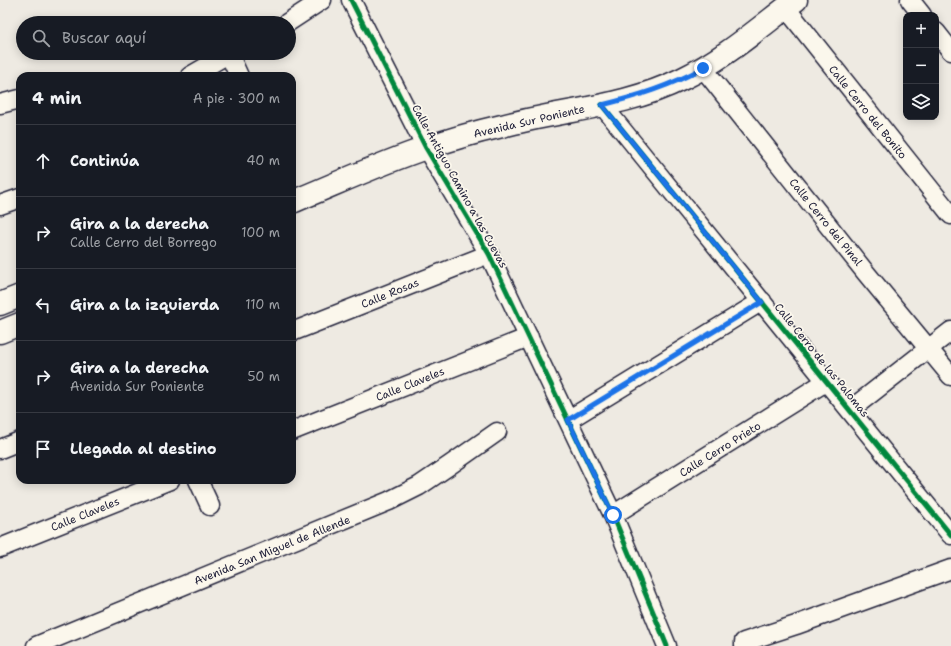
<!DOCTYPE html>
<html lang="es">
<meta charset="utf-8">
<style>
body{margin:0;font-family:"Shantell Sans",sans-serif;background:#20242c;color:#f1f3f6}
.controls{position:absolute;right:12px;top:12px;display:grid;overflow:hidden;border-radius:8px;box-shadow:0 2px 10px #0003}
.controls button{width:36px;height:36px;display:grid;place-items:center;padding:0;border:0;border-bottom:1px solid #363941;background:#171b24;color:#f1f3f6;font:20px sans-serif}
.stop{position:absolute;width:12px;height:12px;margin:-9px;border:3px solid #1a73e8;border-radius:50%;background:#fff}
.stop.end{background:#1a73e8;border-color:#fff;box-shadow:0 1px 4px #0008}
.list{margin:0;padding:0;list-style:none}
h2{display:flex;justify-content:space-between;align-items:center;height:52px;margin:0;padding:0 16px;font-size:17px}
h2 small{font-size:13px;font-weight:400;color:#9ea1a6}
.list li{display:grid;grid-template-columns:26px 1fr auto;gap:12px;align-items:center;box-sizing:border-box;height:72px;padding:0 16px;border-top:1px solid #363941}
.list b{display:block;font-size:15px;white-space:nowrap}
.list p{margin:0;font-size:13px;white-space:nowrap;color:#9ea1a6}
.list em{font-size:13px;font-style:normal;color:#9ea1a6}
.icon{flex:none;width:22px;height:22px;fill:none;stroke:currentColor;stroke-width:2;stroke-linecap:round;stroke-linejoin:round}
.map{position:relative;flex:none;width:951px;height:646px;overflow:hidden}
.search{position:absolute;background:#171b24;box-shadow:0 2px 10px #0003;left:16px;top:16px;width:280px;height:44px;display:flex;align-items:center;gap:10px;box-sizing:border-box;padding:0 14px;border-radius:22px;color:#9ea1a6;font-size:15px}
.panel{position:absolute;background:#171b24;box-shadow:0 2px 10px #0003;left:16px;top:72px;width:280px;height:412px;border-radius:12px}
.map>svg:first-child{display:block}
</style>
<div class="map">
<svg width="951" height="646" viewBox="0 0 951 646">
<rect width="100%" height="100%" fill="#eeeae2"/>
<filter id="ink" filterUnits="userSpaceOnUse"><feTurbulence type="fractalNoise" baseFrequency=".025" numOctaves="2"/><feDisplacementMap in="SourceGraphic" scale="8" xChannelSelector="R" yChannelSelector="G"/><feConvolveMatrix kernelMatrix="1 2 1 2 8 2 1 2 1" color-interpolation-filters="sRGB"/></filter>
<g filter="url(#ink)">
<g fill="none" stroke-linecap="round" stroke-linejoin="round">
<g stroke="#22223b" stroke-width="21">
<path id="minor" d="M351 0 426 148 489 254 613 515 667 646
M910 0 922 15
M786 8 951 215
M287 23 322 0
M936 32 951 51
M229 54 239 76
M703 68 866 273 951 376
M190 76 230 53
M0 104 20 99
M602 105 951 535
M0 205 20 198
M292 332 489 254
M850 410 951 331
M568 420 762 301
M292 431 529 337
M0 449 20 441
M198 480 210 506
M613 515 827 381
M0 548 170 480
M36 646 389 501 419 486 450 465 497 432
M744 646V642L796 625 951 569"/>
</g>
<g stroke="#22223b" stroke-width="25">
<path id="secondary" d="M292 202C336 184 381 163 426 148 451 139 476 132 502 126 561 110 626 107 682 79 724 59 760 27 796 0
M0 304 20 296
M0 332 20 324"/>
</g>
<use href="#minor" stroke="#fbf7ec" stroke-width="18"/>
<use href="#secondary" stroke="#fbf7ec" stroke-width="22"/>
<g stroke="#fbf7ec" stroke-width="8">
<path id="cycleway" d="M351 0 426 148 489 254 613 515 667 646
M602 105 951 535"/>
</g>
<use href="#cycleway" stroke="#00873e" stroke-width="5"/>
</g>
</g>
<g fill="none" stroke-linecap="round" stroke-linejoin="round" filter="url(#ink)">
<path stroke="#1a73e8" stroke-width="5" d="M613 515 568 420 762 302 602 105C638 96 670 86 703 68"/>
</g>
<g text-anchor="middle" stroke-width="3.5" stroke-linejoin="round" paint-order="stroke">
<g font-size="11" fill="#22223b" stroke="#fbf7ec">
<text transform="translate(868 112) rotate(51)" y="4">Calle Cerro del Bonito</text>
<text transform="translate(529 121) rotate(-13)" y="4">Avenida Sur Poniente</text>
<text transform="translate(460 186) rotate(61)" y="4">Calle Antiguo Camino a las Cuevas</text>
<text transform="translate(826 222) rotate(51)" y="4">Calle Cerro del Pinal</text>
<text transform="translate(390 293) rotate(-22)" y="4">Calle Rosas</text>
<text transform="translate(822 360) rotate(51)" y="4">Calle Cerro de las Palomas</text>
<text transform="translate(410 384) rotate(-22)" y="4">Calle Claveles</text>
<text transform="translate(720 449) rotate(-32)" y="4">Calle Cerro Prieto</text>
<text transform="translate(85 514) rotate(-22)" y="4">Calle Claveles</text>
<text transform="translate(272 550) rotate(-22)" y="4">Avenida San Miguel de Allende</text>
</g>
</g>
</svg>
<div class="controls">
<button>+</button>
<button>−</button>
<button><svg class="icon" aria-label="layers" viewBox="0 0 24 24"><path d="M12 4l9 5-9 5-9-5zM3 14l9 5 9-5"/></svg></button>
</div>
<div class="stop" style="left:613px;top:515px"></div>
<div class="stop end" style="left:703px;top:68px"></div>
<div class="search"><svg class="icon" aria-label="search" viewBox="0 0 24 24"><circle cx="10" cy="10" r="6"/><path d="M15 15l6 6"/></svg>Buscar aquí</div>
<section class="panel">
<h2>4 min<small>A pie · 300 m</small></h2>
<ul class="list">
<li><svg class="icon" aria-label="ahead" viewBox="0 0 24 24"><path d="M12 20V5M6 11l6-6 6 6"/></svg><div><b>Continúa</b></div><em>40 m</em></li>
<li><svg class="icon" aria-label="right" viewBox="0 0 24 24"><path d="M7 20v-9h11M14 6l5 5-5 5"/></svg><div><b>Gira a la derecha</b><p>Calle Cerro del Borrego</p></div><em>100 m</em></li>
<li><svg class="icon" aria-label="left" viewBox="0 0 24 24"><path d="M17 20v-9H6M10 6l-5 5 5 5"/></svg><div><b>Gira a la izquierda</b></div><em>110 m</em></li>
<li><svg class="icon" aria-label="right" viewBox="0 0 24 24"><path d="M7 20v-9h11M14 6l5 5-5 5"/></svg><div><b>Gira a la derecha</b><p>Avenida Sur Poniente</p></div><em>50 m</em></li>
<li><svg class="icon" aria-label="arrive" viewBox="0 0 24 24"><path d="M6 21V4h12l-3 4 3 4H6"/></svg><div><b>Llegada al destino</b></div></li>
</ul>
</section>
</div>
